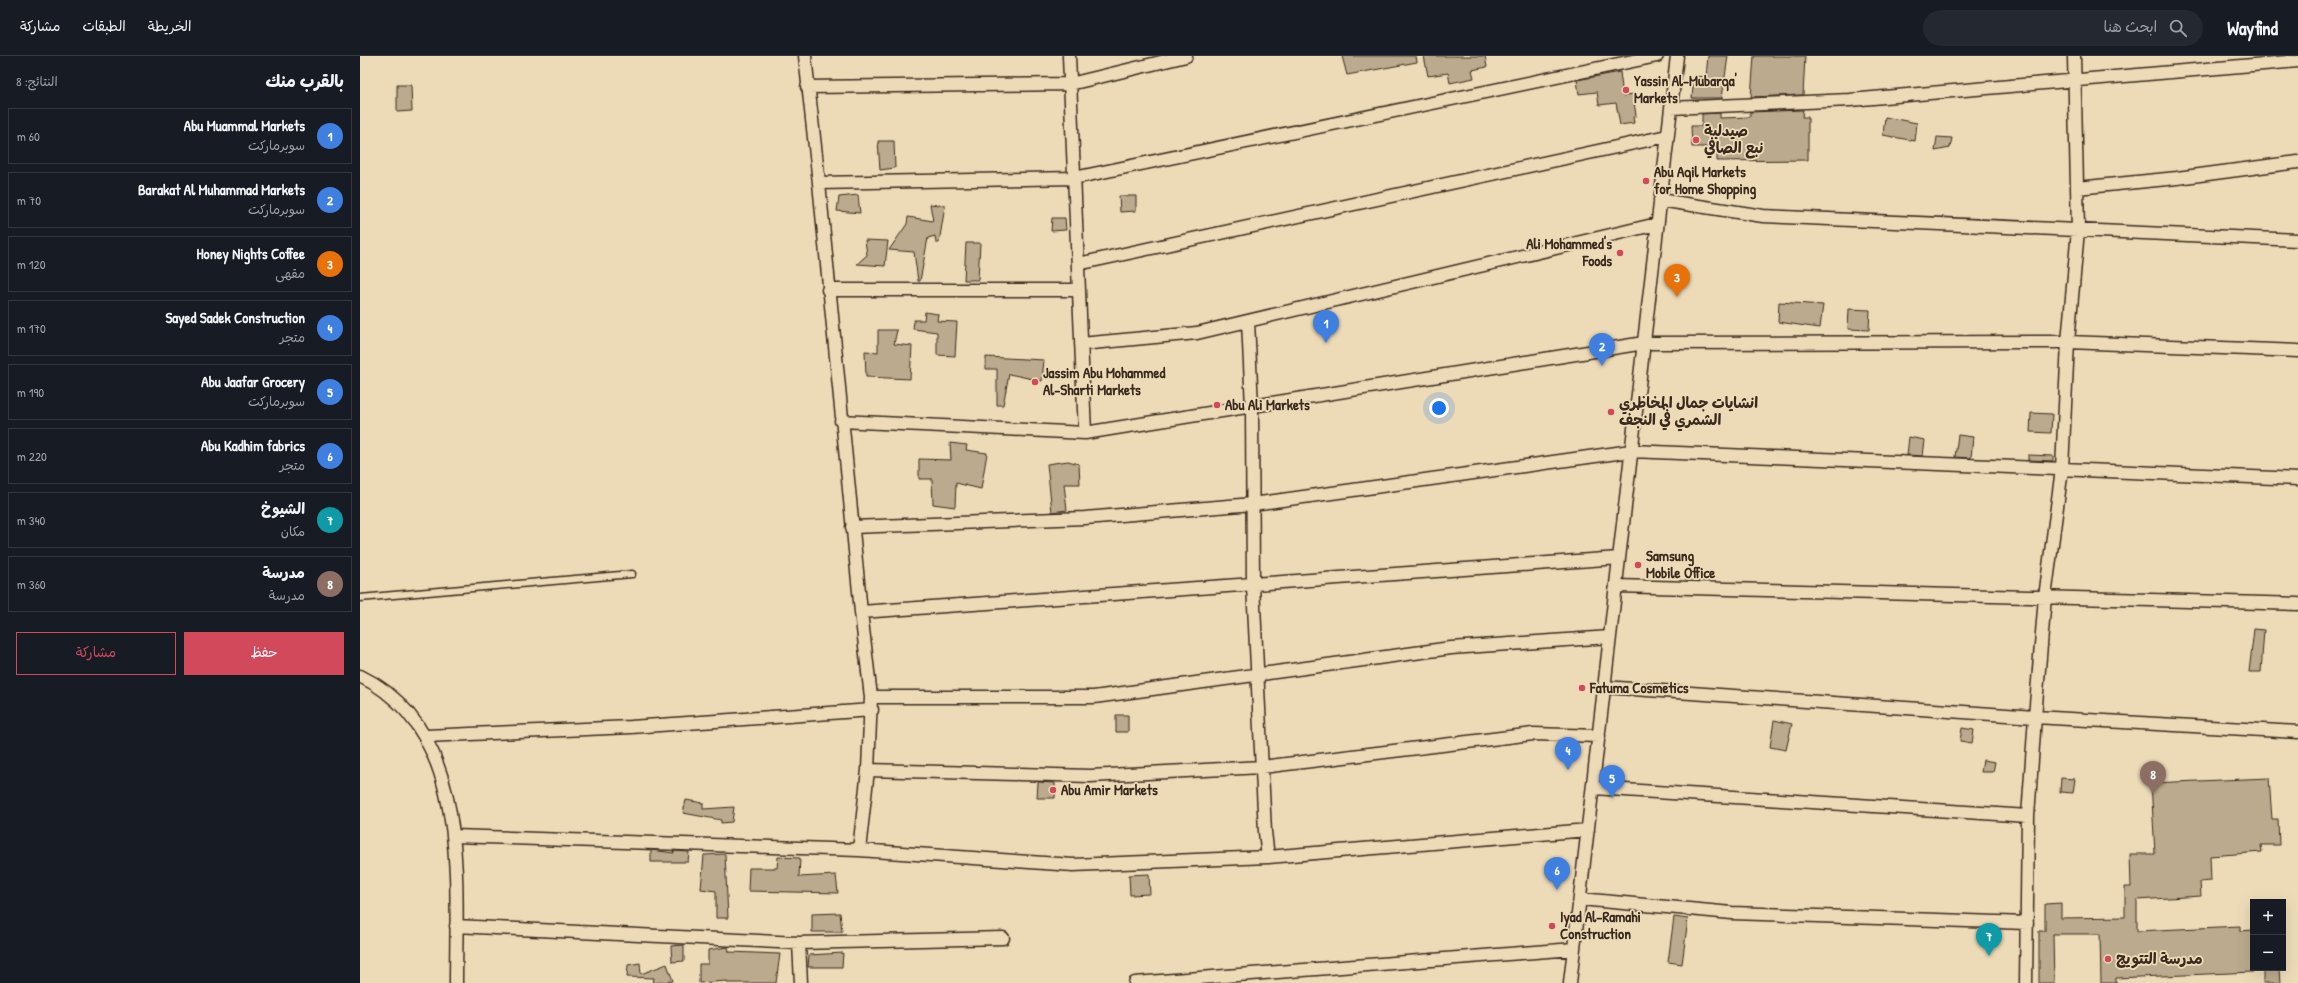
<!DOCTYPE html>
<html lang="ar">
<meta charset="utf-8">
<style>
body{margin:0;font-family:"Patrick Hand","Playpen Sans Arabic",sans-serif;background:#242831;color:#f1f3f6;direction:rtl}
.controls{position:absolute;right:12px;bottom:12px;display:grid;overflow:hidden;border-radius:0px;box-shadow:0 4px 16px #0002}
.controls button{width:36px;height:36px;display:grid;place-items:center;padding:0;border:0;border-bottom:1px solid #363941;background:#171b24;color:#f1f3f6;font:20px sans-serif}
.you{position:absolute;left:1079px;top:352px;width:14px;height:14px;margin:-10px;border:3px solid #fff;border-radius:50%;background:#1a73e8;box-shadow:0 0 0 6px #1a73e833}
.badge{display:grid;place-items:center;width:26px;height:26px;border-radius:50%;background:#d1495b;color:#fff;font-size:13px;font-weight:700}
.pin{position:absolute;translate:-50% -33px;filter:drop-shadow(0 1px 2px #0008)}
.pin::after{content:'';position:absolute;top:21px;width:14px;height:12px;background:inherit;clip-path:polygon(0 0,100% 0,50% 100%)}
.list{margin:0;padding:0;list-style:none}
h2{display:flex;justify-content:space-between;align-items:center;height:52px;margin:0;padding:0 16px;font-size:17px}
h2 small{font-size:13px;font-weight:400;color:#9ea1a6}
.list li{display:grid;grid-template-columns:26px 1fr auto;gap:12px;align-items:center;box-sizing:border-box;height:56px;margin:0 8px 8px;padding:0 8px;border:1px solid #363941;border-radius:0px}
.list b{display:block;font-size:15px;white-space:nowrap}
.list p{margin:0;font-size:13px;white-space:nowrap;color:#9ea1a6}
.list em{font-size:13px;font-style:normal;color:#9ea1a6}
.actions{display:flex;gap:8px;padding:12px 16px}
.actions a{flex:1;padding:9px 0;border:1px solid #d1495b;border-radius:0px;text-align:center;font-size:14px;color:#d1495b}
.actions .main{background:#d1495b;color:#fff}
.icon{flex:none;width:22px;height:22px;fill:none;stroke:currentColor;stroke-width:2;stroke-linecap:round;stroke-linejoin:round}
.map{position:relative;flex:none;width:1938px;height:927px;overflow:hidden;direction:ltr}
header{display:flex;align-items:center;gap:24px;box-sizing:border-box;height:56px;padding:0 20px;background:#171b24;border-bottom:1px solid #363941}
header strong{font-size:19px}
nav{display:flex;gap:22px;margin-inline-start:auto;font-size:14px}
.search{width:280px;height:36px;background:#242831;display:flex;align-items:center;gap:10px;box-sizing:border-box;padding:0 14px;border-radius:22px;color:#9ea1a6;font-size:15px}
main{display:flex}
aside{flex:1;background:#171b24}
.map>svg:first-child{display:block}
</style>
<header>
<strong>Wayfind</strong>
<div class="search"><svg class="icon" aria-label="search" viewBox="0 0 24 24"><circle cx="10" cy="10" r="6"/><path d="M15 15l6 6"/></svg>ابحث هنا</div>
<nav><a>الخريطة</a><a>الطبقات</a><a>مشاركة</a></nav>
</header>
<main>
<div class="map">
<svg width="1938" height="927" viewBox="0 0 1938 927">
<rect width="100%" height="100%" fill="#eddbb8"/>
<filter id="ink" filterUnits="userSpaceOnUse"><feTurbulence type="fractalNoise" baseFrequency=".025" numOctaves="2"/><feDisplacementMap in="SourceGraphic" scale="8" xChannelSelector="R" yChannelSelector="G"/><feConvolveMatrix kernelMatrix="1 2 1 2 8 2 1 2 1" color-interpolation-filters="sRGB"/></filter>
<g filter="url(#ink)">
<path fill="#bbaa8d" stroke="#3b2a1e" d="M982 0H1056L1057 6 987 19Z
M1064 0H1125L1127 11 1112 14 1114 22 1090 27 1088 17 1068 20Z
M1348 0H1368L1362 42H1332L1334 20 1346 21Z
M1394 0H1445L1443 39 1391 41Z
M1260 16 1263 40 1273 38 1276 60 1273 61 1274 67 1260 69 1256 47 1239 49 1237 36 1219 38 1217 24Z
M37 29H51L52 55 37 56Z
M1443 54 1442 61H1448V104L1357 105V91H1332L1331 70H1342V58L1360 57V62L1390 61V56Z
M1525 61 1557 67 1555 85 1523 79Z
M1577 81 1592 82 1590 92 1575 95Z
M518 85H534L535 112 520 114Z
M498 139 500 157 477 155 479 141Z
M759 140H776V155L760 156Z
M570 148 585 150 579 187H576L575 180 568 182 560 225H558L554 196 529 194 547 168 548 161 573 165Z
M692 162H705L706 174 691 175Z
M505 184 528 185 525 210 497 208 507 199Z
M606 187H620L618 224H604Z
M1419 246 1463 249 1460 272 1418 266Z
M1489 253 1510 254 1509 274 1488 273Z
M565 256 578 258 577 265 597 266 595 300 577 299V276L553 273 554 264H564Z
M518 274H537L534 288 552 290 550 323 506 321 505 295 518 296Z
M626 301 684 304 682 325 649 318 643 349H637V313H626Z
M1671 357 1692 358 1691 377 1670 376Z
M1598 379 1613 381 1611 402 1595 401Z
M1549 381 1565 384 1563 400 1547 399Z
M590 387 607 389 606 394 627 397 621 433 596 427 595 451 573 448 572 423H559V403L591 404Z
M1668 399 1693 400V405L1668 404Z
M708 405 719 408 720 428H704L707 454 692 456 687 408Z
M1894 573 1904 574 1901 616H1889Z
M756 659H768V676H756Z
M1414 664 1432 668 1426 694 1410 691Z
M1602 672 1614 674 1612 687 1600 685Z
M1623 704 1635 706 1633 716H1621Z
M1701 722 1715 723 1713 737 1700 736Z
M1909 722 1912 763H1918L1919 789H1901L1902 796 1850 800 1851 825 1840 826 1841 840 1777 844V875L1880 870V875L1893 874V916L1756 922V927H1741L1740 878H1693L1694 927H1679V875H1685V848L1701 847V862L1765 861V831H1771L1770 798H1795L1791 727Z
M678 726 695 727V742H677Z
M326 744 343 747V753L374 751 372 766 361 767V764L323 757Z
M291 794 314 797 313 795 329 796 328 806H291Z
M365 798 368 862H356V835L341 833 344 799Z
M418 801 440 802 439 821 476 819 478 837 388 835 389 812H417Z
M789 818 790 838 770 839 769 819Z
M480 857 482 876H452V858Z
M1314 861 1328 863 1322 908 1308 906Z
M324 889V905L312 906 311 890Z
M368 891 369 896 420 898 416 927H367V925L339 927V908H348V894Z
M483 897 482 911H448L449 899Z
M280 907 281 918 307 908 313 925 293 927 294 922 267 921 268 909Z
M1903 914H1919L1920 927H1903Z"/>
<g fill="none" stroke-linecap="round" stroke-linejoin="round">
<g stroke="#3b2a1e" stroke-width="9">
<path id="service" d="M0 542 272 518"/>
</g>
<g stroke="#3b2a1e" stroke-width="15">
<path id="minor" d="M445 0 459 127 501 556 511 641 508 714 499 794
M709 0 725 377 1284 287 1708 286 1938 295
M447 31 710 28 826 0
M1311 52 1490 44 1938 5
M459 127 714 122 1297 0
M1717 132 1817 122 1938 106
M1300 144 1403 160 1938 184
M718 208 1307 80
M468 234H719
M888 265 892 351 893 529 905 776 908 801 1228 774
M721 288 837 277 1297 168
M481 365 725 377
M492 471 725 462 893 448 1271 395 1938 423
M1256 530 1938 548
M501 556 1259 502
M0 620C111 673 96 825 96 927
M1244 631 1675 661 1938 676
M511 641H734L1091 592 1250 581
M66 680 271 671 512 654
M508 714 730 720 902 711 1173 678 1239 680
M1233 732 1668 760
M94 780 499 794 713 809 908 801
M1220 843 1372 857 1667 867
M96 870 439 887 643 882
M439 887 441 927
M775 927 1214 893
M1210 927 1317 0
M1666 927 1668 760 1675 661 1685 541 1702 413 1708 286 1718 174 1714 0"/>
</g>
<use href="#service" stroke="#eddbb8" stroke-width="6"/>
<use href="#minor" stroke="#eddbb8" stroke-width="12"/>
</g>
</g>
<g fill="#d1495b" stroke="#eddbb8" stroke-width="1.5">
<circle cx="1266" cy="34" r="4"/>
<circle cx="1336" cy="84" r="4"/>
<circle cx="1286" cy="125" r="4"/>
<circle cx="1260" cy="197" r="4"/>
<circle cx="675" cy="326" r="4"/>
<circle cx="857" cy="349" r="4"/>
<circle cx="1251" cy="356" r="4"/>
<circle cx="1278" cy="509" r="4"/>
<circle cx="1222" cy="632" r="4"/>
<circle cx="693" cy="734" r="4"/>
<circle cx="1192" cy="870" r="4"/>
<circle cx="1748" cy="903" r="4"/>
</g>
<g text-anchor="middle" stroke-width="3.5" stroke-linejoin="round" paint-order="stroke">
<g font-size="15" font-weight="bold" fill="#3b2a1e" stroke="#eddbb8" text-anchor="start">
<text x="1274" y="30">Yassin Al-Mubarqa'<tspan x="1274" dy="17">Markets</tspan></text>
<text x="1344" y="80">صيدلية<tspan x="1344" dy="17">نبع الصافي</tspan></text>
<text x="1294" y="121">Abu Aqil Markets<tspan x="1294" dy="17">for Home Shopping</tspan></text>
<text x="1252" y="193" text-anchor="end">Ali Mohammed's<tspan x="1252" dy="17">Foods</tspan></text>
<text x="683" y="322">Jassim Abu Mohammed<tspan x="683" dy="17">Al-Sharti Markets</tspan></text>
<text x="1259" y="352">انشايات جمال المخاظري<tspan x="1259" dy="17">الشمري في النجف</tspan></text>
<text x="865" y="354">Abu Ali Markets</text>
<text x="1286" y="505">Samsung<tspan x="1286" dy="17">Mobile Office</tspan></text>
<text x="1230" y="637">Fatuma Cosmetics</text>
<text x="701" y="739">Abu Amir Markets</text>
<text x="1200" y="866">Iyad Al-Ramahi<tspan x="1200" dy="17">Construction</tspan></text>
<text x="1756" y="908">مدرسة التتويج</text>
</g>
</g>
</svg>
<div class="controls">
<button>+</button>
<button>−</button>
</div>
<div class="you"></div>
<div class="pin badge" style="left:966px;top:287px;background:#3f7fe0">1</div>
<div class="pin badge" style="left:1242px;top:310px;background:#3f7fe0">2</div>
<div class="pin badge" style="left:1317px;top:241px;background:#e8710a">3</div>
<div class="pin badge" style="left:1208px;top:714px;background:#3f7fe0">4</div>
<div class="pin badge" style="left:1252px;top:742px;background:#3f7fe0">5</div>
<div class="pin badge" style="left:1197px;top:834px;background:#3f7fe0">6</div>
<div class="pin badge" style="left:1629px;top:900px;background:#0f9aa8">7</div>
<div class="pin badge" style="left:1793px;top:738px;background:#8d6e63">8</div>
</div>
<aside>
<h2>بالقرب منك<small>النتائج: 8</small></h2>
<ul class="list">
<li><span class="badge" style="background:#3f7fe0">1</span><div><b>Abu Muammal Markets</b><p>سوبرماركت</p></div><em>60 m</em></li>
<li><span class="badge" style="background:#3f7fe0">2</span><div><b>Barakat Al Muhammad Markets</b><p>سوبرماركت</p></div><em>70 m</em></li>
<li><span class="badge" style="background:#e8710a">3</span><div><b>Honey Nights Coffee</b><p>مقهى</p></div><em>120 m</em></li>
<li><span class="badge" style="background:#3f7fe0">4</span><div><b>Sayed Sadek Construction</b><p>متجر</p></div><em>170 m</em></li>
<li><span class="badge" style="background:#3f7fe0">5</span><div><b>Abu Jaafar Grocery</b><p>سوبرماركت</p></div><em>190 m</em></li>
<li><span class="badge" style="background:#3f7fe0">6</span><div><b>Abu Kadhim fabrics</b><p>متجر</p></div><em>220 m</em></li>
<li><span class="badge" style="background:#0f9aa8">7</span><div><b>الشيوخ</b><p>مكان</p></div><em>340 m</em></li>
<li><span class="badge" style="background:#8d6e63">8</span><div><b>مدرسة</b><p>مدرسة</p></div><em>360 m</em></li>
</ul>
<div class="actions"><a class="main">حفظ</a><a>مشاركة</a></div>
</aside>
</main>
